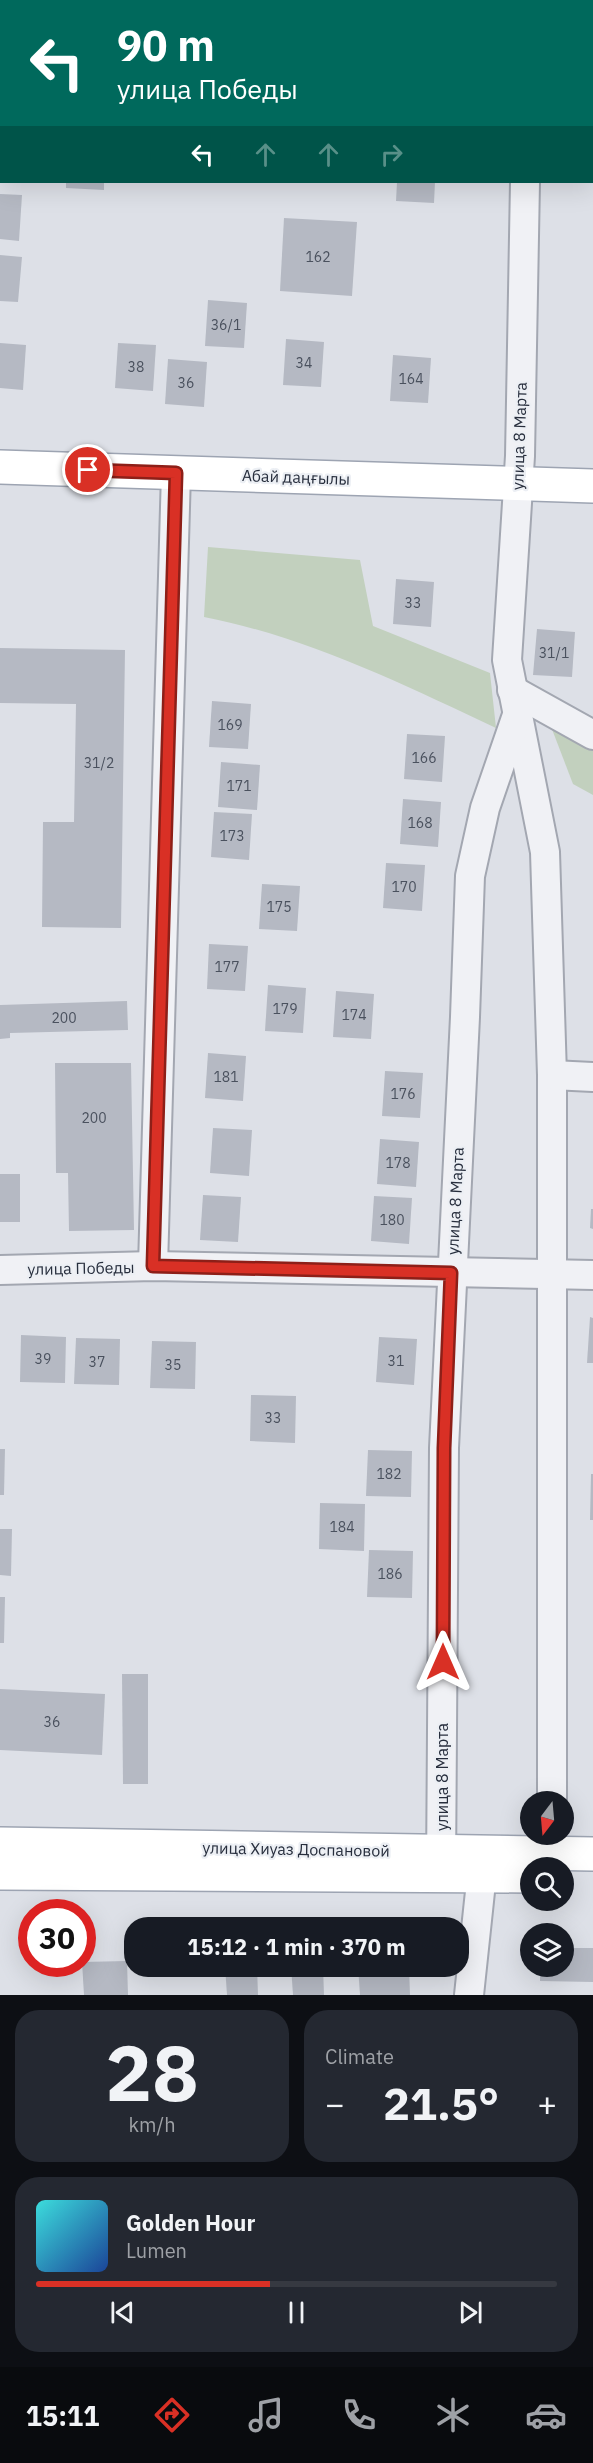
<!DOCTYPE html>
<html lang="en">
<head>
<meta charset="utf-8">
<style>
	:root { --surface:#171b24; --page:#242831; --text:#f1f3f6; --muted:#9ea1a6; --line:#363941; --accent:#d93025 }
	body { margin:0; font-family:"IBM Plex Sans",sans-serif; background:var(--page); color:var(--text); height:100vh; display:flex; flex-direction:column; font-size:22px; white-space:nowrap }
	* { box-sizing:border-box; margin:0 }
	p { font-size:20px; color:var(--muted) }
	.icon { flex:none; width:33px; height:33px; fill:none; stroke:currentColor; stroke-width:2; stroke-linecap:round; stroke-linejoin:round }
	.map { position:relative; height:1995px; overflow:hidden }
	.sheet { display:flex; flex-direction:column; gap:15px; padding:15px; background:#0d0f14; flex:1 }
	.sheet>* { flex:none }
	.guide { position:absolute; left:0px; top:0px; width:594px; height:183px; box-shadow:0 6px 24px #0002; background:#00695c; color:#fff; overflow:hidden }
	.needle { width:39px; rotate:196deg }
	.fabs { position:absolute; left:520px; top:1791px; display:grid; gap:12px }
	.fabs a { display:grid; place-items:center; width:54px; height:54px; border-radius:50%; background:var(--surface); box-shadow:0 6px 24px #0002; font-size:30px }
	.speed { position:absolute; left:18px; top:1899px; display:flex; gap:12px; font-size:30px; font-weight:700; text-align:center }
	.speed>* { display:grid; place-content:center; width:78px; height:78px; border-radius:50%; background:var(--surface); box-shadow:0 6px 24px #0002; line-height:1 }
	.speed .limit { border:9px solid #d22; background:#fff; color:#111 }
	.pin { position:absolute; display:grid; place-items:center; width:51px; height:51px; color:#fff; margin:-26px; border:3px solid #fff; border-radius:50%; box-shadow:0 2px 6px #0007 }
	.me { position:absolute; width:66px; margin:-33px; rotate:0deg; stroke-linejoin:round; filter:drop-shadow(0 0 4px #0008) }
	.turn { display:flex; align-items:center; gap:21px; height:126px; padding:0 18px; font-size:27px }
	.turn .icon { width:78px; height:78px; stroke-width:2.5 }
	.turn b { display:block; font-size:42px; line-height:51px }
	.lanes { display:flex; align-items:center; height:57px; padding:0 18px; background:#0003; justify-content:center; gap:30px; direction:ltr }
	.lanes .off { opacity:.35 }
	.big { font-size:45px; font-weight:700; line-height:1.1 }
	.sheet .tile { flex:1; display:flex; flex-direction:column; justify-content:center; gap:9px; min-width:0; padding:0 21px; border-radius:24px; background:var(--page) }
	.sheet .dial { align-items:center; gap:0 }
	.dial b { font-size:78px; line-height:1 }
	.song { display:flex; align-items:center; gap:18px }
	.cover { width:72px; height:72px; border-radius:9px; background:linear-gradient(135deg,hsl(180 70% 55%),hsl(220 70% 35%)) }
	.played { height:6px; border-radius:3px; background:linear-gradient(90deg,var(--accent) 45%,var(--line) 45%) }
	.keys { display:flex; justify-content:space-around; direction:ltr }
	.heat { display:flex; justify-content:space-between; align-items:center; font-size:33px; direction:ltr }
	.sheet .tiles { flex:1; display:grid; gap:15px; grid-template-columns:1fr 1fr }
	.tile:last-child { grid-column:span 2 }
	.trip { position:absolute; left:124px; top:1917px; width:345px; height:60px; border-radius:24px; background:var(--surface); box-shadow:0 6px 24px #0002; font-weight:700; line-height:60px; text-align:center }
	.tabs { display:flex; height:96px; justify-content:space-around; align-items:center; background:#090b0e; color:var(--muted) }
	.tabs .icon { width:42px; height:42px }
	.tabs .selected { color:var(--accent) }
	.tabs b { font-size:27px; color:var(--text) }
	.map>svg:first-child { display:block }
</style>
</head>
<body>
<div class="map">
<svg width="593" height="1995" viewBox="0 0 593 1995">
	<rect width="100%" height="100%" fill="#dde0e7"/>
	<!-- green -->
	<g fill="#c2d0be">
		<path d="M 208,547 L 360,560 L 373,626 L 490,673 L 496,728 C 402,684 307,637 204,617 Z"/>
		<path d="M 550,724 L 593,748 L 593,795 L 573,784 Z"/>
	</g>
	<!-- building -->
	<g fill="#b5b9c3">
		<path d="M 66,182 L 104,182 L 104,190 L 66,188 Z"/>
		<path d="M 397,182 L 435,182 L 434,203 L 396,201 Z"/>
		<path d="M 0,194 L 22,195 L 19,241 L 0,239 Z"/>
		<path d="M 284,218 L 357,222 L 352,296 L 280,291 Z"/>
		<path d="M 0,255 L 22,257 L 18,302 L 0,301 Z"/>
		<path d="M 208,300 L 247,303 L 244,348 L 205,346 Z"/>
		<path d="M 286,339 L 324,342 L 321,387 L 283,385 Z"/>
		<path d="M 0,343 L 26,345 L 23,390 L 0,388 Z"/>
		<path d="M 118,343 L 156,345 L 153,391 L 115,388 Z"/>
		<path d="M 393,355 L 431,358 L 428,403 L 390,401 Z"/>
		<path d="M 168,359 L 207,362 L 204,407 L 165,404 Z"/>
		<path d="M 396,579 L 434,582 L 431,627 L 393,624 Z"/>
		<path d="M 537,629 L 575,632 L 572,677 L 533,675 Z"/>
		<path d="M 0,648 L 125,650 L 121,928 L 42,927 L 43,822 L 74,822 L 76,704 L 0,703 Z"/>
		<path d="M 212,701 L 251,704 L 248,749 L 209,747 Z"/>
		<path d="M 407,734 L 445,736 L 442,782 L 404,779 Z"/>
		<path d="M 221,762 L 260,765 L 257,810 L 218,807 Z"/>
		<path d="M 403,799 L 441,802 L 438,847 L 400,844 Z"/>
		<path d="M 214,812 L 252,814 L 249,860 L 211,857 Z"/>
		<path d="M 386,863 L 425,865 L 422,911 L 383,908 Z"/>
		<path d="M 262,884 L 300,886 L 297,931 L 259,929 Z"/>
		<path d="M 209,944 L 248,946 L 245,991 L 207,989 Z"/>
		<path d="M 268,985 L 306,988 L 303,1033 L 265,1031 Z"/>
		<path d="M 336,991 L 374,994 L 371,1039 L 333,1037 Z"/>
		<path d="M 127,1001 L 128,1030 L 10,1033 L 10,1038 L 0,1039 L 0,1005 Z"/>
		<path d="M 208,1053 L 246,1056 L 243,1101 L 205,1098 Z"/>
		<path d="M 55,1063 L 131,1063 L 134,1230 L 69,1231 L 68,1173 L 56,1173 Z"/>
		<path d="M 385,1071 L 423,1073 L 420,1118 L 382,1116 Z"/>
		<path d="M 213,1128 L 252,1130 L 249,1176 L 210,1173 Z"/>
		<path d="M 380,1139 L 419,1142 L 416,1187 L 377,1184 Z"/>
		<rect x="0" y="1174" width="20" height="48"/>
		<path d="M 203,1195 L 241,1197 L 238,1242 L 200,1240 Z"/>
		<path d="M 374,1196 L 412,1198 L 409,1244 L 371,1241 Z"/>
		<path d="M 591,1209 L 593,1209 L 593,1229 L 590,1228 Z"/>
		<path d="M 590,1317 L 593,1318 L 593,1363 L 587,1363 Z"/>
		<path d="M 21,1335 L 66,1337 L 65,1383 L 20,1382 Z"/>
		<path d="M 379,1337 L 417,1339 L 414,1385 L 376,1382 Z"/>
		<path d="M 76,1338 L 120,1339 L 119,1385 L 74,1384 Z"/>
		<path d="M 152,1341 L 196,1342 L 195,1389 L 150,1388 Z"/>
		<path d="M 251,1395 L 296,1396 L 295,1443 L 250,1441 Z"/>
		<path d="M 0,1449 L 5,1449 L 4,1495 L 0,1495 Z"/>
		<path d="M 368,1450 L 412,1451 L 411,1497 L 366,1496 Z"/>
		<path d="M 591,1474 L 593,1474 L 593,1520 L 590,1520 Z"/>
		<path d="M 320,1503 L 365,1504 L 364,1551 L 319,1549 Z"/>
		<path d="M 0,1529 L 12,1529 L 11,1576 L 0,1575 Z"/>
		<path d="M 369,1550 L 413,1551 L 412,1598 L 367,1597 Z"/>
		<path d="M 0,1597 L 5,1597 L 4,1643 L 0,1643 Z"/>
		<path d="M 122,1674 L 148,1674 L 148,1784 L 123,1784 Z"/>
		<path d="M 0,1689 L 105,1694 L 102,1755 L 0,1750 Z"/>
		<path d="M 564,1948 L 593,1948 L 593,1982 L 540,1981 L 540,1966 L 564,1966 Z"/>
		<path d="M 127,1961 L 128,1995 L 84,1995 L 82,1962 Z"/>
		<path d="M 225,1966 L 257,1966 L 258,1995 L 227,1995 Z"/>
		<path d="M 291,1966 L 323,1966 L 324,1995 L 293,1995 Z"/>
		<path d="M 358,1966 L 409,1966 L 410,1995 L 360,1995 Z"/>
	</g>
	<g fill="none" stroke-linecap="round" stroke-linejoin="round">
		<defs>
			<g id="minor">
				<path d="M 528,2 L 528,0"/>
				<path d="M 525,182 L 520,456 L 507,660 L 545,852 L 552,1075 L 552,1802"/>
				<path d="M 512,690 L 593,735"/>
				<path d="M 552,1075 L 593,1077"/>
				<path d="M 153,1266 L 176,473"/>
				<path d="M 0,1270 L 153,1266 L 593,1275"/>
				<path d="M 441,1872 L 444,1448 L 465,1017 L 470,876 L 485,808 L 517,715"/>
				<path d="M 469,1995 L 484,1854"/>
			</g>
			<g id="major">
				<path d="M 0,467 L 593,486"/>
				<path d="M 0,1844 L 593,1854"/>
				<path d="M 0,1873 L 531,1876"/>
			</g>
		</defs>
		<!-- minor casing -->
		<use href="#minor" stroke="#a3a7b1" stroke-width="32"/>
		<!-- major casing -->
		<use href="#major" stroke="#9da4b2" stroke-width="36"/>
		<!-- minor -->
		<use href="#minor" stroke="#f0f1f5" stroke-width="28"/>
		<!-- major -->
		<use href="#major" stroke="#fff" stroke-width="33"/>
	</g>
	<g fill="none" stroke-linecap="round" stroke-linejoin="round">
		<defs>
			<path id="route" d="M 88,470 L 176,473 L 153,1266 L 451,1273 L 444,1448 L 443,1662"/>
		</defs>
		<!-- route casing -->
		<use href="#route" stroke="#8d1f18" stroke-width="15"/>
		<!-- route -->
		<use href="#route" stroke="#d93025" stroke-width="10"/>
	</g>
	<g text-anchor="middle" stroke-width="4.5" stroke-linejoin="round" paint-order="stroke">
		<!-- number labels -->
		<g font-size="14" fill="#4a515e">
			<text x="318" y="262">162</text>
			<text x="226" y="330">36/1</text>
			<text x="304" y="368">34</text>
			<text x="136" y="372">38</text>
			<text x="411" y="384">164</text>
			<text x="186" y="388">36</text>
			<text x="413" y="608">33</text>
			<text x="554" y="658">31/1</text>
			<text x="230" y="730">169</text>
			<text x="424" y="763">166</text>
			<text x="99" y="768">31/2</text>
			<text x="239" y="791">171</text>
			<text x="420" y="828">168</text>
			<text x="232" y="841">173</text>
			<text x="404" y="892">170</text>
			<text x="279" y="912">175</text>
			<text x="227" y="972">177</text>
			<text x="285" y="1014">179</text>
			<text x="354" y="1020">174</text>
			<text x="64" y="1023">200</text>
			<text x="226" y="1082">181</text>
			<text x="403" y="1099">176</text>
			<text x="94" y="1123">200</text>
			<text x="398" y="1168">178</text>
			<text x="392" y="1225">180</text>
			<text x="43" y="1364">39</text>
			<text x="396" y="1366">31</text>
			<text x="97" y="1367">37</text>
			<text x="173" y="1370">35</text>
			<text x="273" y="1423">33</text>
			<text x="389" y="1479">182</text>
			<text x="342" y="1532">184</text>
			<text x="390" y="1579">186</text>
			<text x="52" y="1727">36</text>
		</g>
		<!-- street labels -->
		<g font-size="16" fill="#272e3d" stroke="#eceff4">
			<text transform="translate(519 436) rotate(-88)" y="6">улица 8 Марта</text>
			<text transform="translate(296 477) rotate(2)" y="6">Абай даңғылы</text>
			<text transform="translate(455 1201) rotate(-87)" y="6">улица 8 Марта</text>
			<text transform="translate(81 1268) rotate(-1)" y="6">улица Победы</text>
			<text transform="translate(442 1777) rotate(-90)" y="6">улица 8 Марта</text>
			<text transform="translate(296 1849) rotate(1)" y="6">улица Хиуаз Доспановой</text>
		</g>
	</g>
</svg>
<div class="fabs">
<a><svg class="needle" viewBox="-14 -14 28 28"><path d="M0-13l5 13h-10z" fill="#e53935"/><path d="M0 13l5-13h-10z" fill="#9ea1a6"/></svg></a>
<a><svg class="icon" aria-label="search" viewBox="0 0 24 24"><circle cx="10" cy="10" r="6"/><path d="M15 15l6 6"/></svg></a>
<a><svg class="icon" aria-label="layers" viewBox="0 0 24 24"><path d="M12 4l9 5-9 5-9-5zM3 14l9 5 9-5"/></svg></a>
</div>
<div class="speed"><div class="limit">30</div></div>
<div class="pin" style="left:88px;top:470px;background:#d93025"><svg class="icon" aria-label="arrive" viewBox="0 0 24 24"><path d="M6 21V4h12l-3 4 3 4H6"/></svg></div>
<svg class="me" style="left:443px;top:1662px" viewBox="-20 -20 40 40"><path d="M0-17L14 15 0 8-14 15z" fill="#d93025" stroke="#fff" stroke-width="4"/></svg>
<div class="trip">15:12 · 1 min · 370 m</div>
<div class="guide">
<div class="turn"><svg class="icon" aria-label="left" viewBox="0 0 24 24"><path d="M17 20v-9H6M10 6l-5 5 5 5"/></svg><div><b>90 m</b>улица Победы</div></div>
<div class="lanes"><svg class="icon" aria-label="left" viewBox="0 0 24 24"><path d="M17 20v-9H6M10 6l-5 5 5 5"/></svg><svg class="icon off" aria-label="ahead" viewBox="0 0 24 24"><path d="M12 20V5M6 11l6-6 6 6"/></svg><svg class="icon off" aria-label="ahead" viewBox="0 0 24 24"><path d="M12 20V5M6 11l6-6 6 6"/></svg><svg class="icon off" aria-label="right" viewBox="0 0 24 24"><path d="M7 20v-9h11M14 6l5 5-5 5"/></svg></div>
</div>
</div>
<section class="sheet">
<div class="tiles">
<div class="tile dial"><b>28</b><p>km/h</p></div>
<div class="tile"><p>Climate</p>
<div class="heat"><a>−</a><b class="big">21.5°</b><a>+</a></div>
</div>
<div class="tile">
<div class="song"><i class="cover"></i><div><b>Golden Hour</b><p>Lumen</p></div></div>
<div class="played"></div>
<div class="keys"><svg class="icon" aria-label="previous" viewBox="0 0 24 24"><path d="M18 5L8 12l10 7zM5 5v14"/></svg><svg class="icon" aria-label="pause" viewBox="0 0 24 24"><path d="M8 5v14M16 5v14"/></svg><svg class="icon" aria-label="next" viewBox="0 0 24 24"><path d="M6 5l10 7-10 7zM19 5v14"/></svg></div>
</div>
</div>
</section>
<nav class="tabs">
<b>15:11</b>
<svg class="icon selected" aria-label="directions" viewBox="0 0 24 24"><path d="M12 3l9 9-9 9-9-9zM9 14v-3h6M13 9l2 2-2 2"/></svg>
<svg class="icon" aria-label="music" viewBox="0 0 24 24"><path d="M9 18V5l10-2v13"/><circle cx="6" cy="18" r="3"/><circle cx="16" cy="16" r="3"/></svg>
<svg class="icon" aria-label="phone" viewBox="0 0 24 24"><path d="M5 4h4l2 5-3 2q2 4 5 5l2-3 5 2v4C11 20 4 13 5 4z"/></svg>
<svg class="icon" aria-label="climate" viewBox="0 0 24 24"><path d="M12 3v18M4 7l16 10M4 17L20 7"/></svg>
<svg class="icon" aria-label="car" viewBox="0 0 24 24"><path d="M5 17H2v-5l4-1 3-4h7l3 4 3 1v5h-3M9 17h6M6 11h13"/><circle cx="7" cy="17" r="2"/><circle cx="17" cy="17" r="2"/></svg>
</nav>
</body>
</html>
